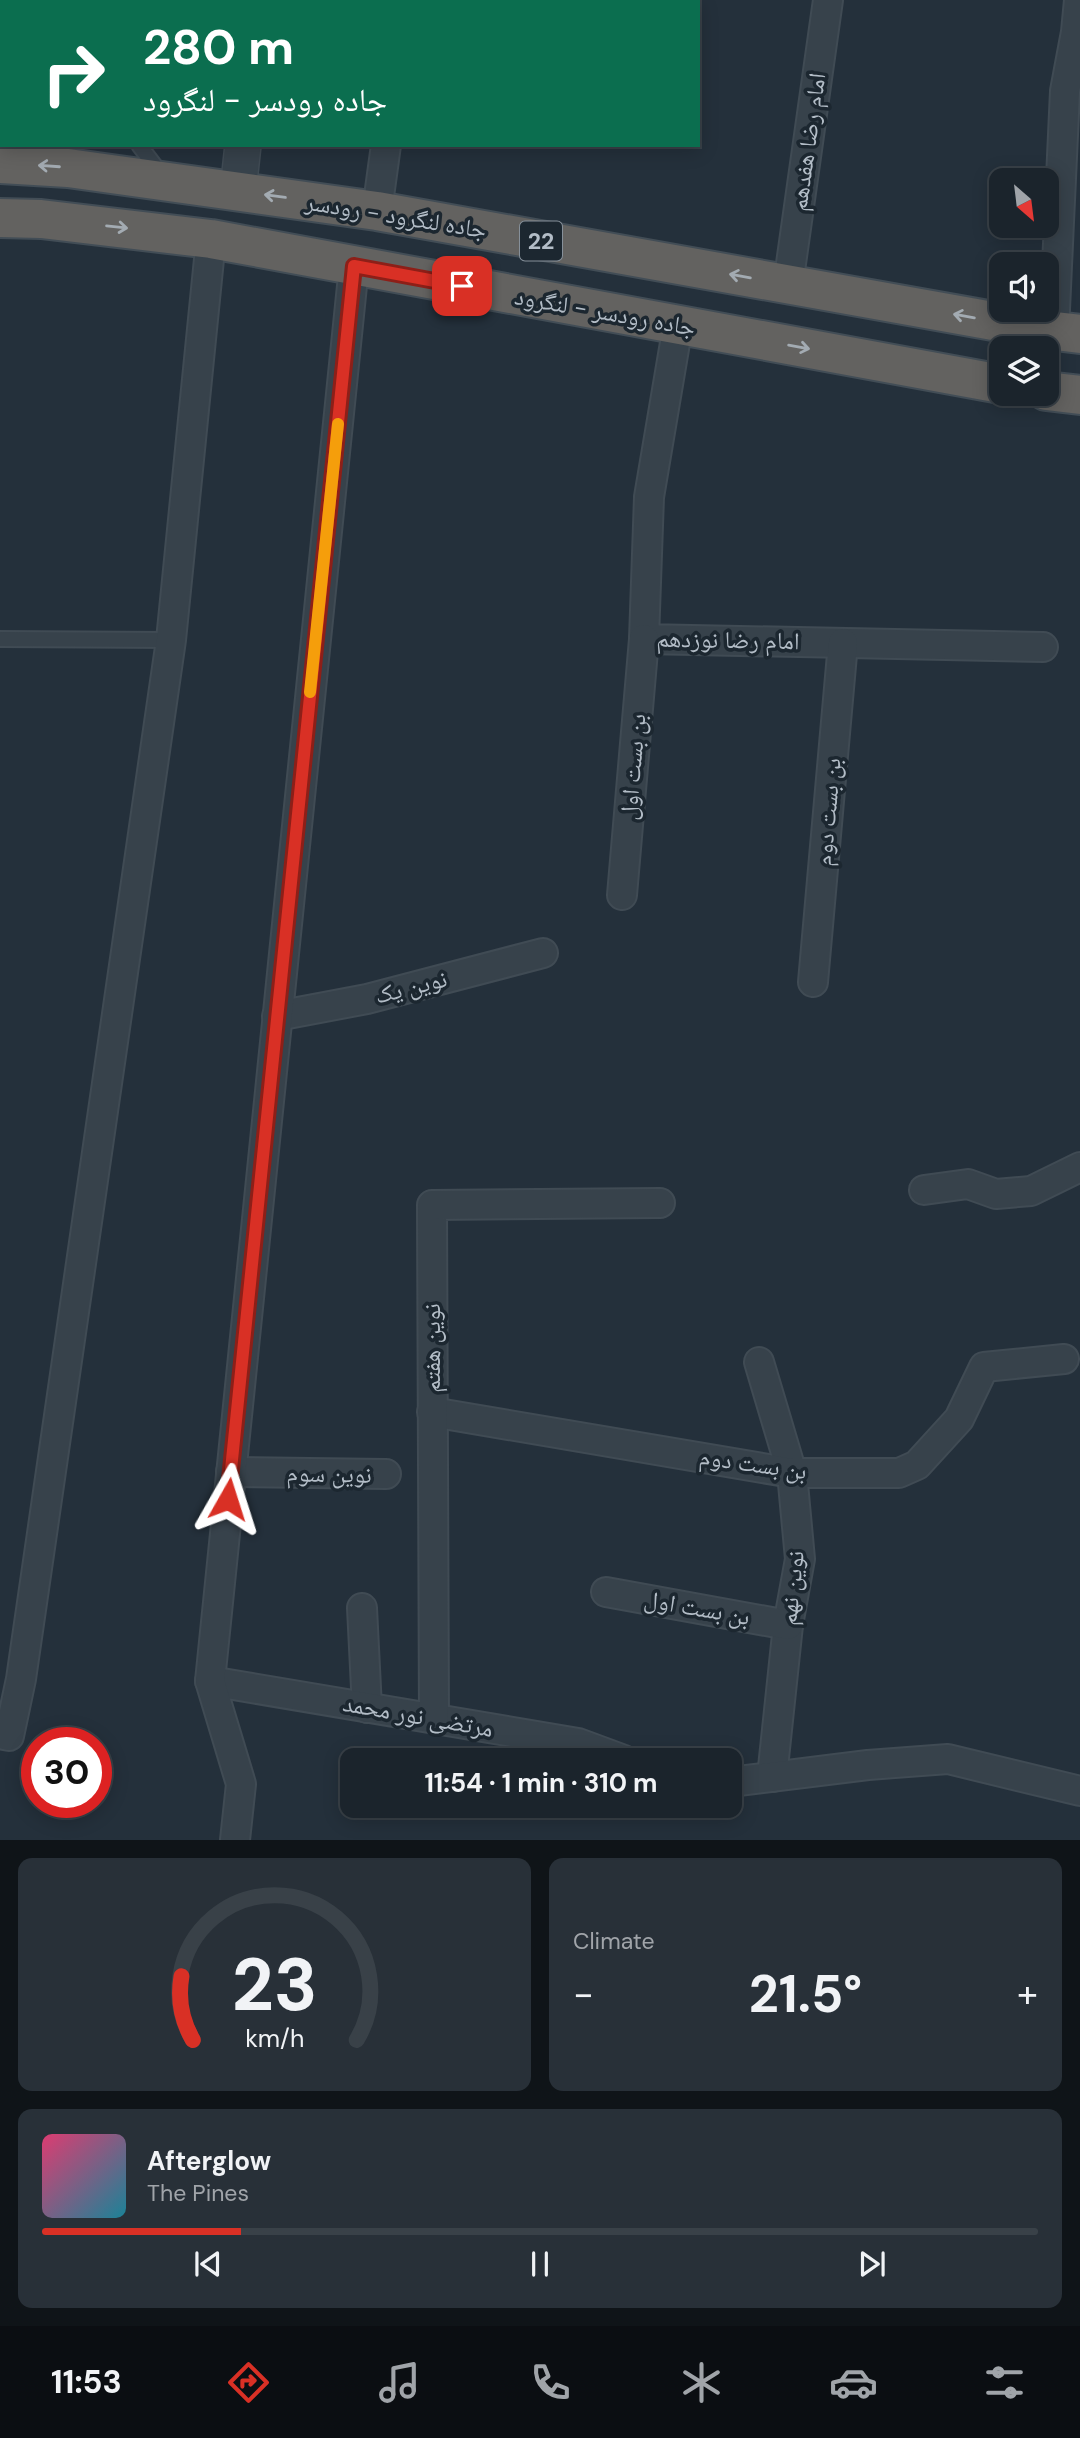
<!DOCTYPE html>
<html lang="en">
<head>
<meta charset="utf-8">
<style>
	:root { --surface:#1b242c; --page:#283038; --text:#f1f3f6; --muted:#a0a4a9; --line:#394148; --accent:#d93025 }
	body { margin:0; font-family:"DM Sans","Noto Naskh Arabic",sans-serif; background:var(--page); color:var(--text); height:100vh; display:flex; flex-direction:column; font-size:26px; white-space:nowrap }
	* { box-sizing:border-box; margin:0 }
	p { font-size:23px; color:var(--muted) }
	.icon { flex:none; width:38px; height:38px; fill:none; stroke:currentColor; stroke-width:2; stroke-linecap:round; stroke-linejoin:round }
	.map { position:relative; height:1840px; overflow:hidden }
	.sheet { display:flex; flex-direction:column; gap:18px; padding:18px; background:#0f1418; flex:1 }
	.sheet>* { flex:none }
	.guide { position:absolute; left:0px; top:0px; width:700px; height:147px; box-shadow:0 4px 18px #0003,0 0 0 2px var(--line); background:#0b6e4f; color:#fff; overflow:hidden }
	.needle { width:46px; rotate:152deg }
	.controls { position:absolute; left:989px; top:168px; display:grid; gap:14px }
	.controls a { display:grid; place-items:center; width:70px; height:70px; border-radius:14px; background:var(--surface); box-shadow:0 4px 18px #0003,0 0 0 2px var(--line); font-size:35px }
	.speed { position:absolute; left:21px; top:1727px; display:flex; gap:14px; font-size:35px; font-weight:700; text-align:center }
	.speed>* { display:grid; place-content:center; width:91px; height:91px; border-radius:50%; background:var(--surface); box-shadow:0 4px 18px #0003,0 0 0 2px var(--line); line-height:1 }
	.speed .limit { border:10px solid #d22; background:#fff; color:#111 }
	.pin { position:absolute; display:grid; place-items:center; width:60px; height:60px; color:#fff; margin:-30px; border-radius:14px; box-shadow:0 4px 10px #0006 }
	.me { position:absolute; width:77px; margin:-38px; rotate:6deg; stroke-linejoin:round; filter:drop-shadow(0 0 5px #0008) }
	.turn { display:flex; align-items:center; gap:24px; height:147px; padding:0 28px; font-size:32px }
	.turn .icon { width:91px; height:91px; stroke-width:2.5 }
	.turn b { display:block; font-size:49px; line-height:60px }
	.big { font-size:52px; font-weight:700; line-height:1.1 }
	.sheet .card { flex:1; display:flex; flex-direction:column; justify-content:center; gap:10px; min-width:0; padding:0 24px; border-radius:14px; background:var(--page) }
	.sheet .dial { align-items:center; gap:0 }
	.dial svg { height:182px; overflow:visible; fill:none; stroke:var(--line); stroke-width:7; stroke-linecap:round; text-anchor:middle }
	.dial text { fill:var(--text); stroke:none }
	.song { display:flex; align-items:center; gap:21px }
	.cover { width:84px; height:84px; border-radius:10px; background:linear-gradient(135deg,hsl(340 70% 55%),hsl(190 70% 35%)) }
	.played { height:7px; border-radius:4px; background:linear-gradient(90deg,var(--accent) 20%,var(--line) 20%) }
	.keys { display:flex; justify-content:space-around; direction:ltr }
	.heat { display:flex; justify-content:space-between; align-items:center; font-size:38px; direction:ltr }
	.sheet .tiles { flex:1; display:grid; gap:18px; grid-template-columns:1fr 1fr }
	.card:last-child { grid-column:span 2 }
	.trip { position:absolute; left:340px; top:1748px; width:402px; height:70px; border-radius:14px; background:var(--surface); box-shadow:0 4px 18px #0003,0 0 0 2px var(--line); font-weight:700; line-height:70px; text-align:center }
	.dock { display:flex; height:112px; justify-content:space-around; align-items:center; background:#0b0e12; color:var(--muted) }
	.dock .icon { width:49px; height:49px }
	.dock .selected { color:var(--accent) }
	.dock b { font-size:32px; color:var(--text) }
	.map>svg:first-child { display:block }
</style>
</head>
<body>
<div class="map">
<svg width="1080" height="1840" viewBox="0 0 1080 1840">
	<rect width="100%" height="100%" fill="#24303b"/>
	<!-- building -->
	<rect fill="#33424f" stroke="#1e2932" stroke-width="2" x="53" y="0" width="50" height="2"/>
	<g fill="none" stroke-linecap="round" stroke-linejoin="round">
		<defs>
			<g id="service">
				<path d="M 139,145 L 161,174"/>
				<path d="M 0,639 L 171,640"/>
			</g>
			<g id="minor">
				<path d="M 416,0 L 427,2"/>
				<path d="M 377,211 L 386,145"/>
				<path d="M 788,285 L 828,0"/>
				<path d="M 678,325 L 649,497 L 644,639 L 1043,647"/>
				<path d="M 1054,331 L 1065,91 L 1076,32 L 1079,0"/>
				<path d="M 622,895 L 644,639"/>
				<path d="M 813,982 L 843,643"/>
				<path d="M 277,1016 L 367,999 L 543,953"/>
				<path d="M 924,1190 L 968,1184 L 996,1194 L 1031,1191 L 1080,1167"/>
				<path d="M 759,1362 L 792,1473 L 800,1559 L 788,1625 L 772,1777"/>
				<path d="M 432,1412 L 792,1473 L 899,1473 L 917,1465 L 959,1419 L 984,1367 L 1064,1359"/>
				<path d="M 231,1472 L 386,1474"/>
				<path d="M 606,1592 L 788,1625"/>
				<path d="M 362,1608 L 367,1708"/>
				<path d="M 210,1681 L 578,1743 L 624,1760"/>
				<path d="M 434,1719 L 432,1205 L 660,1203"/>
				<path d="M 0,1734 L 9,1736 L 21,1679 L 171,640 L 211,239"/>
				<path d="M 730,1782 L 868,1765 L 948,1759 L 1080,1791"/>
				<path d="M 235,1840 L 241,1784 L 210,1681 L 354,266"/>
			</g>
			<g id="tertiary">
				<path d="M 259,2 L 259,0"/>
				<path d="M 238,191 L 243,145"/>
			</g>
			<g id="trunk">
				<path d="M 0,164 L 68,168 L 377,211 L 1038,329 L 1080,334"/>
				<path d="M 0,218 L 41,219 L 211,239 L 1001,384"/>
				<path d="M 1046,391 L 1080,395"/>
			</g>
		</defs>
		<!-- service casing -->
		<use href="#service" stroke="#404b54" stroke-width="18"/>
		<!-- minor casing -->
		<use href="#minor" stroke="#404b54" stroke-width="32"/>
		<!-- tertiary casing -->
		<use href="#tertiary" stroke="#404b54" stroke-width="38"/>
		<!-- trunk casing -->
		<use href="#trunk" stroke="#424d56" stroke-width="42"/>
		<!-- service -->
		<use href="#service" stroke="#37424b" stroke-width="14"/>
		<!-- minor -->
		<use href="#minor" stroke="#37424b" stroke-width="28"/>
		<!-- tertiary -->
		<use href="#tertiary" stroke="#37424b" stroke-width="35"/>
		<!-- trunk -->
		<use href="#trunk" stroke="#636260" stroke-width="38"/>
	</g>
	<!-- one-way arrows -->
	<defs><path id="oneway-shaft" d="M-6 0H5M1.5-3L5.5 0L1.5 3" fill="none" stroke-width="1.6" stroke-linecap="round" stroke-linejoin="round" transform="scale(1.75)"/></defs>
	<g stroke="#a3abb2">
		<use href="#oneway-shaft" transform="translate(49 166) rotate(-176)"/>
		<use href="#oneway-shaft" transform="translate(275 196) rotate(-172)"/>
		<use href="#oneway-shaft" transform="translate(117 227) rotate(6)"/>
		<use href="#oneway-shaft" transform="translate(740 276) rotate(-170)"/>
		<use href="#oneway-shaft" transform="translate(964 316) rotate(-170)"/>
		<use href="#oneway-shaft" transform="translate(799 347) rotate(10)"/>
	</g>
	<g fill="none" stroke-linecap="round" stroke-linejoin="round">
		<defs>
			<path id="route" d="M 228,1499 L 354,266 L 462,286"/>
		</defs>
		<!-- route casing -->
		<use href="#route" stroke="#8d1f18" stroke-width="18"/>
		<!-- route -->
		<use href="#route" stroke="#d93025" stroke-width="12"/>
		<!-- slow -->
		<path stroke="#f59e0b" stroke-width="12" d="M 310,692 L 338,424"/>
	</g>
	<g text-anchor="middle" stroke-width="7" stroke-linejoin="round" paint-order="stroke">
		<!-- shield labels -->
		<rect fill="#1c2730" stroke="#86909a" stroke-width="2" x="520" y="221.5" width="42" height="39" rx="5"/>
		<g font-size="23" font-weight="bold" fill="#b3bdc7">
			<text x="541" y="249">22</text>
		</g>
		<!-- street labels -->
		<g font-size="24" fill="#b3bdc7" stroke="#1c2730">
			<text transform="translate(808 142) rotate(-82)" y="8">امام رضا هفدهم</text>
			<text transform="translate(396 216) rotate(9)" y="8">جاده لنگرود - رودسر</text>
			<text transform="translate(605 312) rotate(10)" y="8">جاده رودسر - لنگرود</text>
			<text transform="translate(728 640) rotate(1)" y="8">امام رضا نوزدهم</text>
			<text transform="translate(633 767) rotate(-85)" y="8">بن بست اول</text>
			<text transform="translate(828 812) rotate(-85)" y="8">بن بست دوم</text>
			<text transform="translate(411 987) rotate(-14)" y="8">نوین یک</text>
			<text transform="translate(432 1348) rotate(-90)" y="8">نوین هفتم</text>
			<text transform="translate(753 1464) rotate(8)" y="8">بن بست دوم</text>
			<text transform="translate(329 1474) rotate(1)" y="8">نوین سوم</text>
			<text transform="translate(792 1588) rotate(-84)" y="8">نوین نهم</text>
			<text transform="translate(697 1608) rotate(10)" y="8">بن بست اول</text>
			<text transform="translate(418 1716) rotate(10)" y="8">مرتضی نور محمد</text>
		</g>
	</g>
</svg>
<div class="controls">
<a><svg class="needle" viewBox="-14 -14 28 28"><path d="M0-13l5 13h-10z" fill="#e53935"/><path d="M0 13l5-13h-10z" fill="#a0a4a9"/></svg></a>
<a><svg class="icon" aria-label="sound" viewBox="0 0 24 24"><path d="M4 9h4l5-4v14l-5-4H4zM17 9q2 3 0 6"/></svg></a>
<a><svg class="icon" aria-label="layers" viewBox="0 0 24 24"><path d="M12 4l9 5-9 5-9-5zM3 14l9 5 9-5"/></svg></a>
</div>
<div class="speed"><div class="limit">30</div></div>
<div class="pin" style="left:462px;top:286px;background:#d93025"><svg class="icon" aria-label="arrive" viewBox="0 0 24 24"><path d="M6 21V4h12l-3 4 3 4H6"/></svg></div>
<svg class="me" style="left:228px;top:1499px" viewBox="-20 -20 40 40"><path d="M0-17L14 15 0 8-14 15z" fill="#d93025" stroke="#fff" stroke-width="4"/></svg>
<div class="trip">11:54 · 1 min · 310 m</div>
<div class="guide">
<div class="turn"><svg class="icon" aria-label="right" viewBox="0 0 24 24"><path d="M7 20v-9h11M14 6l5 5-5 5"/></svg><div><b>280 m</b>جاده رودسر - لنگرود</div></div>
</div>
</div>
<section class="sheet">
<div class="tiles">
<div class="card dial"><svg viewBox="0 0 100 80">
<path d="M14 69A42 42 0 1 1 86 69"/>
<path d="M14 69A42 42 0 0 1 9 41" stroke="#d93025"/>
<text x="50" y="56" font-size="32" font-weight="700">23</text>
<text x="50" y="72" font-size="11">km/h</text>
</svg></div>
<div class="card"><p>Climate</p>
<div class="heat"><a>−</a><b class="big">21.5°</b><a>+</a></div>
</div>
<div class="card">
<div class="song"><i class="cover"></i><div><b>Afterglow</b><p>The Pines</p></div></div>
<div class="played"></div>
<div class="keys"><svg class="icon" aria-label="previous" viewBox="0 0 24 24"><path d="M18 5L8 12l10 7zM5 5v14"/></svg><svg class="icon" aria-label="pause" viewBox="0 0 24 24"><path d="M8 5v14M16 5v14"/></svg><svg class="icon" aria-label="next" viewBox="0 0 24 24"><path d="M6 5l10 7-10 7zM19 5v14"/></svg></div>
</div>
</div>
</section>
<nav class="dock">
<b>11:53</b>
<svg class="icon selected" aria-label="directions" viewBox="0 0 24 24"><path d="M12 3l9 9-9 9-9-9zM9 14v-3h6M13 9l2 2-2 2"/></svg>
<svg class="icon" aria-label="music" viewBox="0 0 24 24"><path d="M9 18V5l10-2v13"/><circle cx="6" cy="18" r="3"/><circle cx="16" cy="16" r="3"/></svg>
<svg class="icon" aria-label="phone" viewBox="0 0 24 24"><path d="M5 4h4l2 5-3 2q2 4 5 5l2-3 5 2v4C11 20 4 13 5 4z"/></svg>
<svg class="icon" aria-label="climate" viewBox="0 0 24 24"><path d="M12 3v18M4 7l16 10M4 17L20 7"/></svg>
<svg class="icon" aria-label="car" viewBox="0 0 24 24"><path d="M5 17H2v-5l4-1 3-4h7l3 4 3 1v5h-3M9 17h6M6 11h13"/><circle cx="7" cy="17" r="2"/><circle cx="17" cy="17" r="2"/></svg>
<svg class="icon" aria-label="filters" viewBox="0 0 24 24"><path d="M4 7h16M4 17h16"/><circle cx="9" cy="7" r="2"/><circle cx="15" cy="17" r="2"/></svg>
</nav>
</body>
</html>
